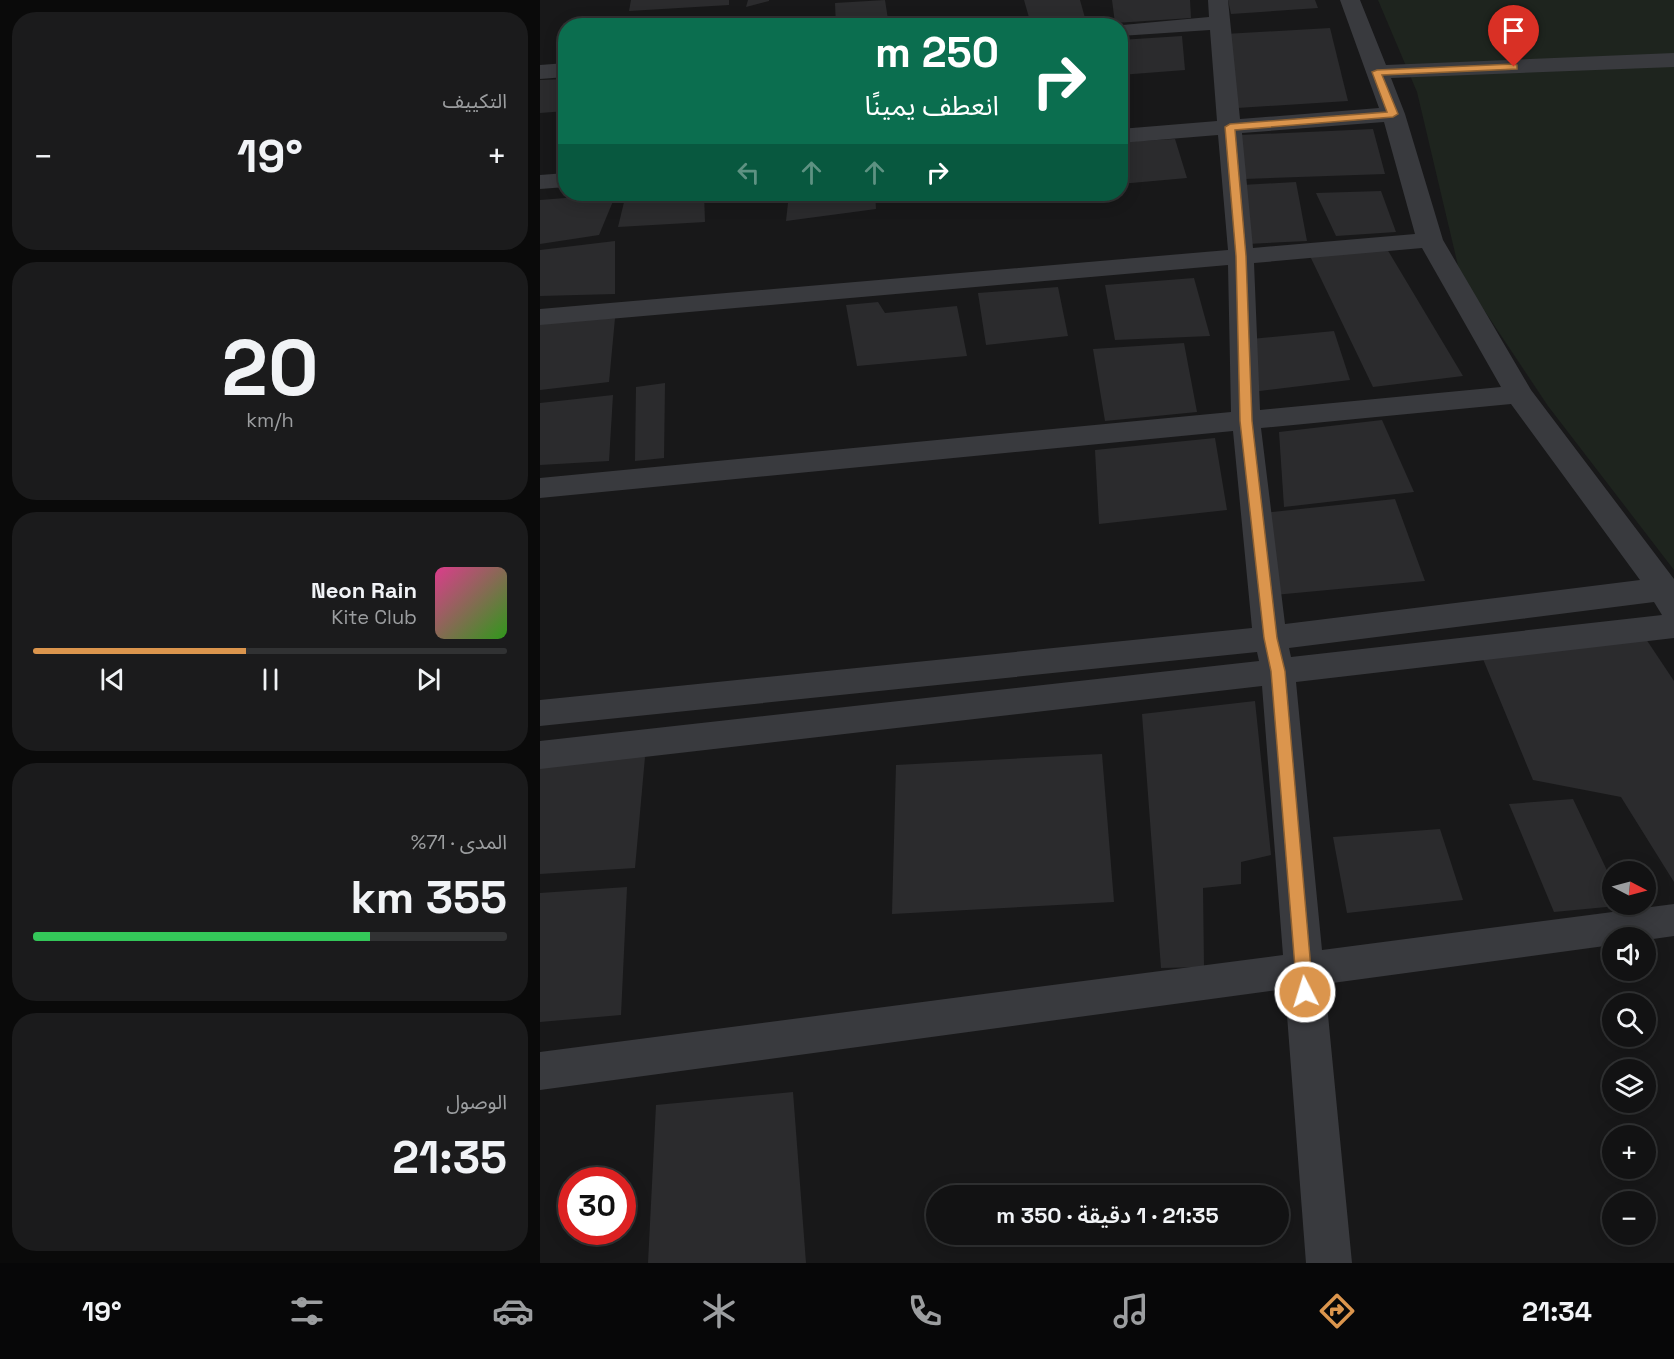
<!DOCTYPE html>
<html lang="ar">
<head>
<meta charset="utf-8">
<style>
	:root { --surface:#121213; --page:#1b1b1c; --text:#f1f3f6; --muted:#9c9ea0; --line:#313233; --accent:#db954d }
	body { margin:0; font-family:"Space Grotesk","Noto Sans Arabic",sans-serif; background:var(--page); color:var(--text); direction:rtl; height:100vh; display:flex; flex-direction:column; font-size:22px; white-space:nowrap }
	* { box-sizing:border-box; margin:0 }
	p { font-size:20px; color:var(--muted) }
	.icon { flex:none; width:33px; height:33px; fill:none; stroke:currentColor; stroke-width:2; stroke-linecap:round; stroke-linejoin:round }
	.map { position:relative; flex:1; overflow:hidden; direction:ltr }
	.details { display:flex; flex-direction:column; gap:12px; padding:12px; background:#0a0a0a; width:540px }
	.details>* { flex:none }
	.banner { position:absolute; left:18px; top:18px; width:570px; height:183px; border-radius:24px; box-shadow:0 3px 15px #0003,0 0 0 2px var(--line); direction:rtl; background:#0b6e4f; color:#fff; overflow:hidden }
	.needle { width:39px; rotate:96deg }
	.controls { position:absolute; left:1062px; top:861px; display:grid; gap:12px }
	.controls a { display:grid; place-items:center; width:54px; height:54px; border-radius:50%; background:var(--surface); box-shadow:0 3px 15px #0003,0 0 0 2px var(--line); font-size:30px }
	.speed { position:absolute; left:18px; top:1167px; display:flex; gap:12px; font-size:30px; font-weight:700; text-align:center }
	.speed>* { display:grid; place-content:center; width:78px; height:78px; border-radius:50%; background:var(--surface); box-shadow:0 3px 15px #0003,0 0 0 2px var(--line); line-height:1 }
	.speed .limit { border:9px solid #d22; background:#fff; color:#111 }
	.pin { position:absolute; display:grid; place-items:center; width:51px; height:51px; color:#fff; margin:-62px -26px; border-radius:50% 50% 50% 0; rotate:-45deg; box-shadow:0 0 6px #0007 }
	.pin .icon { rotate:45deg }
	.me { position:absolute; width:66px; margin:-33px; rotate:355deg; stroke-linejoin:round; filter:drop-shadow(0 0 4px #0008) }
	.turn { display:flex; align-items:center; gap:21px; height:126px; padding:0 30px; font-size:27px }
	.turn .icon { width:78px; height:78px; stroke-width:2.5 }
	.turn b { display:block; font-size:42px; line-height:51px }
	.lanes { display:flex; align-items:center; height:57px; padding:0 30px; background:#0003; justify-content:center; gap:30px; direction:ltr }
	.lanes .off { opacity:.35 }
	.big { font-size:45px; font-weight:600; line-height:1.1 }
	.details .card { flex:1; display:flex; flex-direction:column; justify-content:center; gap:9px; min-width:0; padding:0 21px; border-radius:24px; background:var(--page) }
	.details .dial { align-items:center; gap:0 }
	.dial b { font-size:78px; line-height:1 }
	.song { display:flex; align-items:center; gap:18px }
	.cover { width:72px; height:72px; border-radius:9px; background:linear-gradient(135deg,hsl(330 70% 55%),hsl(110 70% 35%)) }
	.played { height:6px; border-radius:3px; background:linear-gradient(90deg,var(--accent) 45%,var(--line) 45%) }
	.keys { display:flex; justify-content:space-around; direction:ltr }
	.heat { display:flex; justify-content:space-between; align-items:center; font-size:33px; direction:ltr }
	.charge { height:9px; border-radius:4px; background:linear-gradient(90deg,#34c759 71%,var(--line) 0) }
	.trip { position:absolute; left:386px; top:1185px; width:363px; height:60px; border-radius:30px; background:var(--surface); box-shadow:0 3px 15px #0003,0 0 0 2px var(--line); font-weight:600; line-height:60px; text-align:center; direction:rtl }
	.dock { display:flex; height:96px; justify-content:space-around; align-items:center; background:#070708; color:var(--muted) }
	.dock .icon { width:42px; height:42px }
	.dock .selected { color:var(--accent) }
	.dock b { font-size:27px; color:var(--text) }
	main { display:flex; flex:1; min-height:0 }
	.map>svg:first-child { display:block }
</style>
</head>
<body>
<main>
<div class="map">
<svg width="1134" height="1263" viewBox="0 0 1134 1263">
	<rect width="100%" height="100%" fill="#181819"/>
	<!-- green -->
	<path fill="#1e241e" d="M 838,0 L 1134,0 L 1134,570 L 1008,406 L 920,274 L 877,92 Z"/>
	<!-- building -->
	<g fill="#2b2b2d">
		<path d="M 91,0 L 189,0 L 189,5 L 89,11 Z"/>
		<path d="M 208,0 L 229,0 L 229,1 L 206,7 Z"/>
		<path d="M 345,0 L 349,26 L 296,26 L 295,3 Z"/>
		<path d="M 484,0 L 540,0 L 545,18 L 490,21 Z"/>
		<path d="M 572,0 L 650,0 L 651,18 L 575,23 Z"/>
		<path d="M 688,0 L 775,0 L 778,8 L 691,14 Z"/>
		<path d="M 790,28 L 808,101 L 697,108 L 685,34 Z"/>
		<path d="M 642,36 L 645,70 L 580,75 L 580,40 Z"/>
		<path d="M 26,79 L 26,111 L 0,113 L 0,80 Z"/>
		<path d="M 833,129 L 845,174 L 704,179 L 700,135 Z"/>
		<path d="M 635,139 L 647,178 L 580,184 L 580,142 Z"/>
		<path d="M 756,182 L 767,241 L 707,244 L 702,185 Z"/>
		<path d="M 841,191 L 856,232 L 796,236 L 776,193 Z"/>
		<path d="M 76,194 L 59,235 L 0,244 L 0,200 Z"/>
		<path d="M 86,194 L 164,194 L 165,222 L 78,227 Z"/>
		<path d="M 249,194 L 335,194 L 336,209 L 246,221 Z"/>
		<path d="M 371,194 L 414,194 L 414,195 L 371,200 Z"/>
		<path d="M 75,241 L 75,294 L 0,296 L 0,250 Z"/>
		<path d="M 847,249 L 923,376 L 833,387 L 770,256 Z"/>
		<path d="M 654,278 L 670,336 L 575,340 L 565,285 Z"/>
		<path d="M 518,287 L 528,336 L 446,345 L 438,293 Z"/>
		<path d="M 338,302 L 345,313 L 417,306 L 427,356 L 317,366 L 306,305 Z"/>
		<path d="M 75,318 L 69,382 L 0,390 L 0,324 Z"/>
		<path d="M 794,331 L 810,380 L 711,392 L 711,339 Z"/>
		<path d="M 644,343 L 657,412 L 565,421 L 553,349 Z"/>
		<path d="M 125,383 L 124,458 L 95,461 L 96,387 Z"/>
		<path d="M 73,395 L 69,461 L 0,465 L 0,403 Z"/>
		<path d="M 842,420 L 874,492 L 744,507 L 739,432 Z"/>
		<path d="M 675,438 L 687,510 L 559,524 L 555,450 Z"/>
		<path d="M 855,499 L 885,581 L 734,595 L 722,513 Z"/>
		<path d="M 1106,639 L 1134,681 L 1134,882 L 1081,797 L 993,780 L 943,659 Z"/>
		<path d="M 715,701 L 731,855 L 701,862 L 701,884 L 663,888 L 664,967 L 621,968 L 602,714 Z"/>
		<path d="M 97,750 L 105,757 L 95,868 L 0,874 L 0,760 Z"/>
		<path d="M 562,754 L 574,902 L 352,914 L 356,765 Z"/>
		<path d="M 1033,799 L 1072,881 L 1072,904 L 1077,906 L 1014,912 L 969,804 Z"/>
		<path d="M 900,829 L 923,900 L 807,913 L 793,837 Z"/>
		<path d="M 87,887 L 81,1015 L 0,1022 L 0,893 Z"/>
		<path d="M 253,1092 L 266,1263 L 108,1263 L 116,1105 Z"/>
	</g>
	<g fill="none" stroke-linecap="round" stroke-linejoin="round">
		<!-- street -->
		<g fill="#393a3e" fill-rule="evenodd">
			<path d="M 668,0 L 688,0 L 700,119 L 839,108 L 800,0 L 820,0 L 846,65 L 1134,53 L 1134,67 L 851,78 L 865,114 L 903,240 L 991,390 L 1134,579 L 1134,638 L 756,682 L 782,950 L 1134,904 L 1134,936 L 1106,940 L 1106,938 L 1072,938 L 1072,945 L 785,984 L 812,1263 L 766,1263 L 745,989 L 0,1090 L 0,1052 L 743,955 L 722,686 L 0,769 L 0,741 L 719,661 L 717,652 L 0,726 L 0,700 L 712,628 L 693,431 L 0,498 L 0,478 L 691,412 L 688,265 L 0,325 L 0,309 L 688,250 L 678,135 L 580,143 L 580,129 L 677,121 L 670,30 L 580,36 L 580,26 L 572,26 L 669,17 ZM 844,122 L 875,234 L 713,248 L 702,133 ZM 882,248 L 961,387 L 720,410 L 714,263 ZM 971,404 L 1100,580 L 745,624 L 721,428 ZM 1114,602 L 1122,615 L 751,657 L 749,648 Z"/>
			<path d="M 26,63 L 26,77 L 0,79 L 0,65 Z"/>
			<path d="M 26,173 L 26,187 L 0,189 L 0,175 Z"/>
		</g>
	</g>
	<!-- route -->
	<path fill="#db954d" stroke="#8e6132" stroke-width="1.5" d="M 974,64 L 977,65 L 977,69 L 842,75 L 858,114 L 853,117 L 695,130 L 706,256 L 712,421 L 737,638 L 745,671 L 773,992 L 771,997 L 765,999 L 759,997 L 757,992 L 731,671 L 724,638 L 700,421 L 696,256 L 685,127 L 690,124 L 847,112 L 832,72 L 837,70 Z"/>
</svg>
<div class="controls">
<a><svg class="needle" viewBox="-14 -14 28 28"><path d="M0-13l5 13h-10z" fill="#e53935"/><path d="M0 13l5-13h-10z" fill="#9c9ea0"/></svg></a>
<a><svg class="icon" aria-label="sound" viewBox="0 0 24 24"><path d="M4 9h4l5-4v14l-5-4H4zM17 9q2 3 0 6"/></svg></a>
<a><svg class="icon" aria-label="search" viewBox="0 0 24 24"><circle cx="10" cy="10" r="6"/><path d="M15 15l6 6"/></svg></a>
<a><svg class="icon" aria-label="layers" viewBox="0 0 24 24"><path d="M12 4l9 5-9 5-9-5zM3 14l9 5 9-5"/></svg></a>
<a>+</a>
<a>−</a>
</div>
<div class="speed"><div class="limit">30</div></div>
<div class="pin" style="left:974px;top:67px;background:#d93025"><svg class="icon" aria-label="arrive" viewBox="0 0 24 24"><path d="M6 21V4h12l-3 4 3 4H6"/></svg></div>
<svg class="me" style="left:765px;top:992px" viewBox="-20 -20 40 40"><circle r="17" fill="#db954d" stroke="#fff" stroke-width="3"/><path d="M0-11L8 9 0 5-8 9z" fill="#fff"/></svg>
<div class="trip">21:35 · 1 دقيقة · 350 m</div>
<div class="banner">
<div class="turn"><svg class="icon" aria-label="right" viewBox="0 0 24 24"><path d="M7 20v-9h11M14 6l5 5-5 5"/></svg><div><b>250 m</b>انعطف يمينًا</div></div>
<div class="lanes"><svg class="icon off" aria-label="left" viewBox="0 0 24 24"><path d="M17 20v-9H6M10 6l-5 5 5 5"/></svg><svg class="icon off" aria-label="ahead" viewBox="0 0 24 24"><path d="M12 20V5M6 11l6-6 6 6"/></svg><svg class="icon off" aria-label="ahead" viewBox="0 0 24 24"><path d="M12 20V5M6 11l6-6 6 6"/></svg><svg class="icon" aria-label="right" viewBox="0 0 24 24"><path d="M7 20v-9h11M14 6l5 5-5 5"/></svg></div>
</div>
</div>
<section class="details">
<div class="card"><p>التكييف</p>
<div class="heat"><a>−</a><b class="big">19°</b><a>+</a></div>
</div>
<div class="card dial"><b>20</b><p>km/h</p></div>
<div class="card">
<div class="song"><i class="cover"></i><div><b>Neon Rain</b><p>Kite Club</p></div></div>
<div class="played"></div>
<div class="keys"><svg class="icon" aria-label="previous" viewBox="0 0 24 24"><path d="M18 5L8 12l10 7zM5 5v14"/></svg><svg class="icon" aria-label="pause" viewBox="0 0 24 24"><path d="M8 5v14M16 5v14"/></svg><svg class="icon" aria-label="next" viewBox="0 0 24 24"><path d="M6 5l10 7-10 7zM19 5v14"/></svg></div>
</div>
<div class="card"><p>المدى · 71%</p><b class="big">355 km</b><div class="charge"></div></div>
<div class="card"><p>الوصول</p><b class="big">21:35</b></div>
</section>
</main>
<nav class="dock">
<b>21:34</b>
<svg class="icon selected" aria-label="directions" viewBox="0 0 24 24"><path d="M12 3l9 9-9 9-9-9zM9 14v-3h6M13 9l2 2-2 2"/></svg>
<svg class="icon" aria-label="music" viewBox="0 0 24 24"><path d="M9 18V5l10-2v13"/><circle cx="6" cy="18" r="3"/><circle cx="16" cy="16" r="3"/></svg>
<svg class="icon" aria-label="phone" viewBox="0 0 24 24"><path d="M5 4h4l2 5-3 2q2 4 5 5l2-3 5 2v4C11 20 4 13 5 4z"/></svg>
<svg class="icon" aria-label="climate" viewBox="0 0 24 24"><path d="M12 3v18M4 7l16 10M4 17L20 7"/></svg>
<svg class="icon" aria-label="car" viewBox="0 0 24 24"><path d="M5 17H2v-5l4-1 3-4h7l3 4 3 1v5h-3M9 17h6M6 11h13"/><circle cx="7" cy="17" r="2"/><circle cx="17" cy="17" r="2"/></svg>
<svg class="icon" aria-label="filters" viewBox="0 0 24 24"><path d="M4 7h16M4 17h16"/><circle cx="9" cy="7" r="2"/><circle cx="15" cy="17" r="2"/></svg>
<b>19°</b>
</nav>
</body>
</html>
